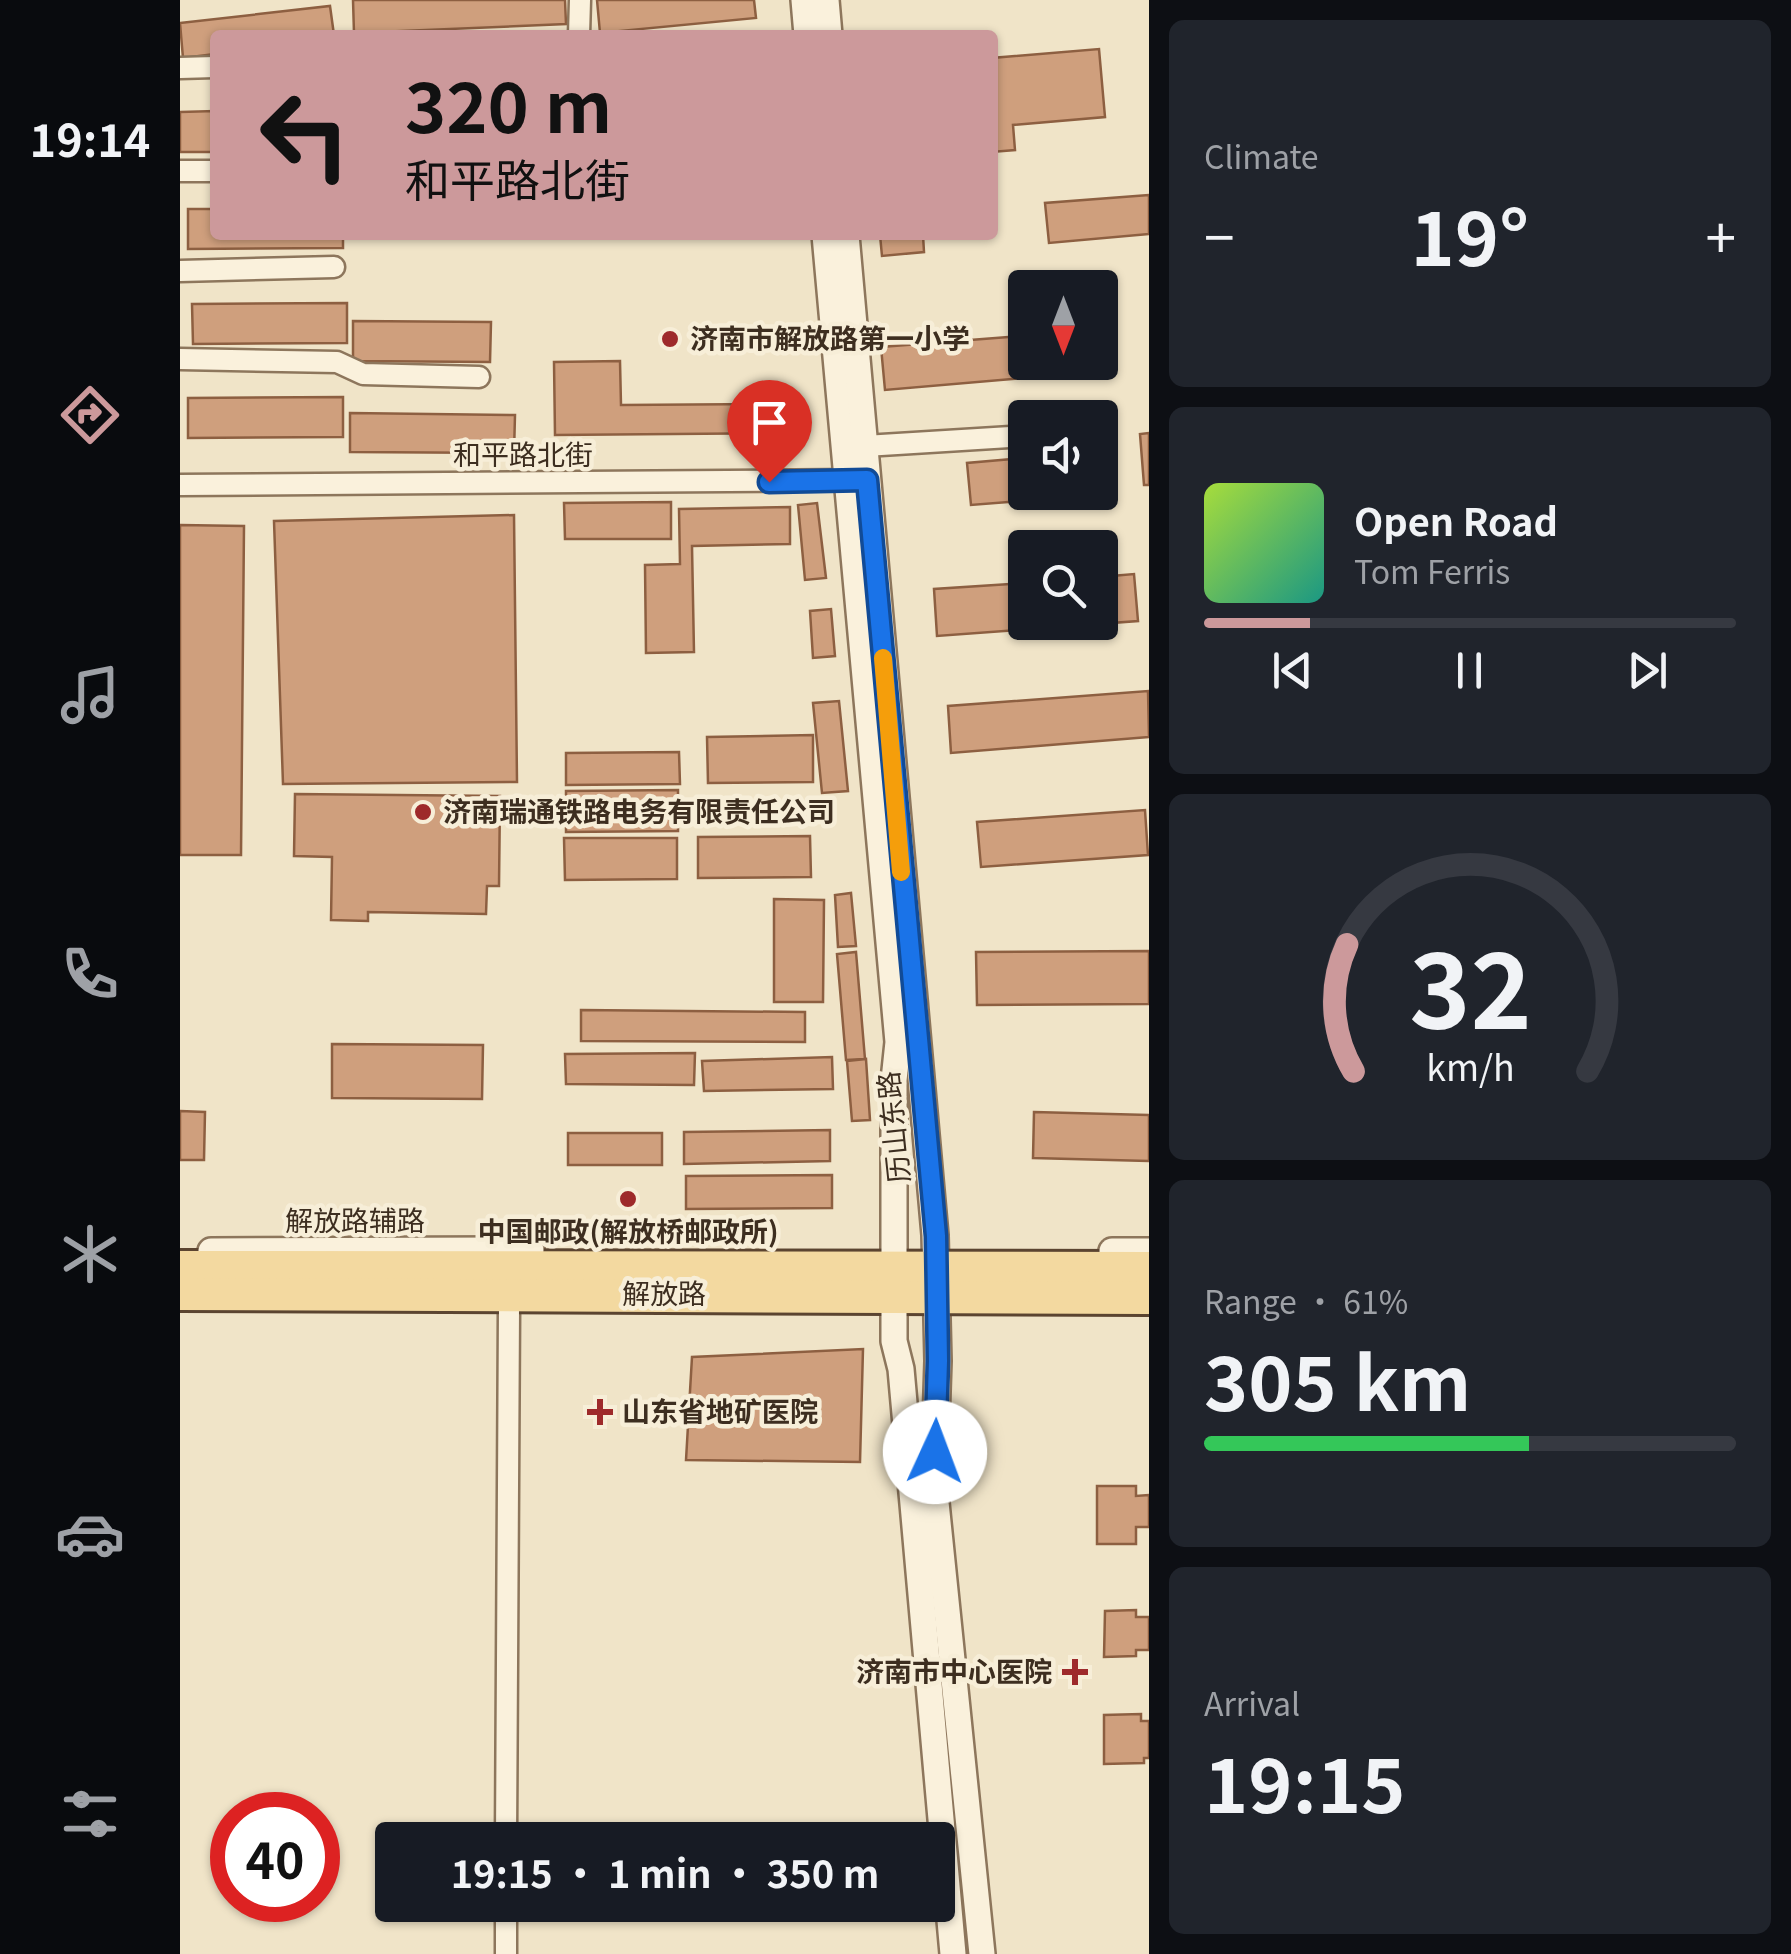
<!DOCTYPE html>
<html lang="en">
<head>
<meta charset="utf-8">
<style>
	:root { --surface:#171b24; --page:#20242c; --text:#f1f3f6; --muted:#9ea1a6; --line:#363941; --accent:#cc999b }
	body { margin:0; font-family:Georgia,"Noto Sans SC",serif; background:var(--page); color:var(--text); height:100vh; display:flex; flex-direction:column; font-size:38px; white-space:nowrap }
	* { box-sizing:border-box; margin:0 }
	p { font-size:32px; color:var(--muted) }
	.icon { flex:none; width:55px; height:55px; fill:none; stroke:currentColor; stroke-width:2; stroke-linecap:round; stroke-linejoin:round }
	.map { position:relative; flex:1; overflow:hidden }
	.sheet { display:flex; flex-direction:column; gap:20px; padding:20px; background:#0d0f14; width:642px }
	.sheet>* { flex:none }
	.guide { position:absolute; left:30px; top:30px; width:788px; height:210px; border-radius:10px; box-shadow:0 2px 8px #0004; background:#cc999b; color:#111; overflow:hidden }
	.needle { width:65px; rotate:180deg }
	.tools { position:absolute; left:828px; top:270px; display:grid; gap:20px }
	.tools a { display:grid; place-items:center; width:110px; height:110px; border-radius:10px; background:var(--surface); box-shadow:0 2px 8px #0004; font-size:50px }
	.speed { position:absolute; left:30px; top:1792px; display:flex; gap:20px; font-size:50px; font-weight:700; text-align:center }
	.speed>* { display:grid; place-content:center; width:130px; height:130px; border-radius:50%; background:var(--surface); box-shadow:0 2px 8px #0004; line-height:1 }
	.speed .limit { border:15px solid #d22; background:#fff; color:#111 }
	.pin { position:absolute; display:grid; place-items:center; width:85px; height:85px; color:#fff; margin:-102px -42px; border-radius:50% 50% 50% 0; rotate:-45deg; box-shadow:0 0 10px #0007 }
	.pin .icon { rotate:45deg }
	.me { position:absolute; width:110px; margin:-55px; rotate:2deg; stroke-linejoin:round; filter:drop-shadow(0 0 8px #0008) }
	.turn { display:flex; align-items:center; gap:35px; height:210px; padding:0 30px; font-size:45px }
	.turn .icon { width:130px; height:130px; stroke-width:2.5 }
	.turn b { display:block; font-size:70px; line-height:85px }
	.big { font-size:75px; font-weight:700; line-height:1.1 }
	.sheet .card { flex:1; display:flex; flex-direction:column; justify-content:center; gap:15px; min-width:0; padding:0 35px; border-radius:15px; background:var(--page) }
	.sheet .dial { align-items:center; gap:0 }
	.dial svg { height:260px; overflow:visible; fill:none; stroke:var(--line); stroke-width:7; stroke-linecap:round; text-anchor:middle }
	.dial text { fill:var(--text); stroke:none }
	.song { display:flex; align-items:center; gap:30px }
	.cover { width:120px; height:120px; border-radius:15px; background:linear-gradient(135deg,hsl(80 70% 55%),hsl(170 70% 35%)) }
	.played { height:10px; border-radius:5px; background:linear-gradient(90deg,var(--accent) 20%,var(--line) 20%) }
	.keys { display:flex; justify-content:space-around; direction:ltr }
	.heat { display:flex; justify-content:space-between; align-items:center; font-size:55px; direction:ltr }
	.charge { height:15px; border-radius:8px; background:linear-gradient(90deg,#34c759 61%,var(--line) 0) }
	.trip { position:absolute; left:195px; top:1822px; width:580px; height:100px; border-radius:10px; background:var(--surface); box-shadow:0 2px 8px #0004; font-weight:700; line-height:100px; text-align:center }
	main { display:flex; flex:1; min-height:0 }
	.menu { display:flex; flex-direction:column; width:180px; justify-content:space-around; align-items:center; background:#090b0e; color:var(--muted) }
	.menu .icon { width:70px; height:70px }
	.menu .on { color:var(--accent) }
	.menu b { font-size:45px; color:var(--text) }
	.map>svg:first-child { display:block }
</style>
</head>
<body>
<main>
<nav class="menu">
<b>19:14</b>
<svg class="icon on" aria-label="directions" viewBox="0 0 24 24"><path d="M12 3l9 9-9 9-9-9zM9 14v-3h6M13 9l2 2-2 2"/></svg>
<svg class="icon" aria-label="music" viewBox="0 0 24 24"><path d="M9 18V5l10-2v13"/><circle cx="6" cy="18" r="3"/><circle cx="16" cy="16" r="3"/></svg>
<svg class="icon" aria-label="phone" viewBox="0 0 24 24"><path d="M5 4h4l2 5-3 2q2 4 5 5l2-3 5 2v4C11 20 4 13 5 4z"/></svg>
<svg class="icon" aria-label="climate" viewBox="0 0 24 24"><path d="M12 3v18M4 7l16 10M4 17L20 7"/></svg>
<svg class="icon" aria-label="car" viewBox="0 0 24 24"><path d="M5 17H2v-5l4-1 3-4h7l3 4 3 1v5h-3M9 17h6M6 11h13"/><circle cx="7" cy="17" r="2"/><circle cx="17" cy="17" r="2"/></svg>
<svg class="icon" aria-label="filters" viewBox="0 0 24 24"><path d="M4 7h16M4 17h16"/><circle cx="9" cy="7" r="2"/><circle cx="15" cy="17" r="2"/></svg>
</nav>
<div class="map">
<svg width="969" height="1954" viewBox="0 0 969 1954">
	<rect width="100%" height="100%" fill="#f0e4c8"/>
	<!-- building -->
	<g fill="#cf9f7d" stroke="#8d5f41" stroke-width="2.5">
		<path d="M 173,0 L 385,0 L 386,24 L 174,33 Z"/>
		<path d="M 417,0 L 574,0 L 576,18 L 420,33 Z"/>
		<path d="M 150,6 L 154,35 L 35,35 L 35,54 L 3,58 L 0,23 Z"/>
		<path d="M 919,49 L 925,117 L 833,125 L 835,150 L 812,152 L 812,58 Z"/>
		<path d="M 35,111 L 35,152 L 0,152 L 0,112 Z"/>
		<path d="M 969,195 L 969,234 L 869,243 L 865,203 Z"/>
		<path d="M 8,209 L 35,209 L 35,235 L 163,235 L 163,248 L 8,249 Z"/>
		<path d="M 700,235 L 743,235 L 744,252 L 702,256 Z"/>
		<path d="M 167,303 L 167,343 L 13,344 L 12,304 Z"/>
		<path d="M 173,321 L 311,322 L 310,362 L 173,361 Z"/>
		<path d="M 842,336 L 845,378 L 705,390 L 701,347 Z"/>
		<path d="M 440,361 L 441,405 L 598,404 L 598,433 L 375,435 L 374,362 Z"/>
		<path d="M 163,397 L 163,437 L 8,438 L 8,398 Z"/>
		<path d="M 170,413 L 335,415 L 334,453 L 170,452 Z"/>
		<path d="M 969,433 L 969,485 L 964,485 L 960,434 Z"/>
		<path d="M 920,452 L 928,452 L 931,494 L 791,505 L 787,463 L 845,458 L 845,492 L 920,492 Z"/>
		<path d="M 491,502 L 491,539 L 385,539 L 384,503 Z"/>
		<path d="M 637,503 L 646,578 L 625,580 L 618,505 Z"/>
		<path d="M 610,507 L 610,544 L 512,546 L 514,652 L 466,653 L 465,565 L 500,564 L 499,509 Z"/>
		<path d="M 334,515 L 337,782 L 103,784 L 94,521 Z"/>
		<path d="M 0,525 L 64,526 L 61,855 L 0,855 Z"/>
		<path d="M 954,574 L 958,621 L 757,636 L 754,589 L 845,583 L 845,622 L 920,622 L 920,577 Z"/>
		<path d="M 651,609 L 655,656 L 633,658 L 630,611 Z"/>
		<path d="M 968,691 L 969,737 L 771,753 L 768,706 Z"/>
		<path d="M 659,701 L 668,791 L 642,793 L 633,703 Z"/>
		<path d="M 633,735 L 633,782 L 528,783 L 527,737 Z"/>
		<path d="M 499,752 L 500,784 L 386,785 L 386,753 Z"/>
		<path d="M 498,790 L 498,831 L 386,832 L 386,791 Z"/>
		<path d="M 115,794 L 320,796 L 319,886 L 307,886 L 306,914 L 188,912 L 188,921 L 151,920 L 152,857 L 114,856 Z"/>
		<path d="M 965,810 L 968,855 L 801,867 L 797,822 Z"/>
		<path d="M 630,836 L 631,877 L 518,878 L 518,837 Z"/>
		<path d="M 384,838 L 497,838 L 497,879 L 385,880 Z"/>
		<path d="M 671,893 L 676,946 L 658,947 L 655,895 Z"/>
		<path d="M 594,899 L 644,900 L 643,1002 L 594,1002 Z"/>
		<path d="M 969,951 L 969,1004 L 797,1005 L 796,952 Z"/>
		<path d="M 676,952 L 685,1059 L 666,1060 L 657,954 Z"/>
		<path d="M 401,1010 L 625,1012 L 625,1042 L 401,1041 Z"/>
		<path d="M 152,1044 L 303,1045 L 302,1099 L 152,1098 Z"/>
		<path d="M 515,1053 L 514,1085 L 386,1084 L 385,1054 Z"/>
		<path d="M 652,1057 L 653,1089 L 524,1091 L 522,1061 Z"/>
		<path d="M 686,1059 L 690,1120 L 672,1121 L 667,1061 Z"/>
		<path d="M 0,1111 L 25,1112 L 24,1160 L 0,1160 Z"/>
		<path d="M 854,1112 L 969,1115 L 969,1161 L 853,1158 Z"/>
		<path d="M 650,1130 L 650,1161 L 504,1164 L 504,1132 Z"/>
		<rect x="388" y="1133" width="94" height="32"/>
		<path d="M 652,1175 L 652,1208 L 506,1209 L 506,1176 Z"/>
		<path d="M 683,1349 L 680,1462 L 506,1460 L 512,1357 Z"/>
		<path d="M 917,1486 L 956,1486 L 956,1496 L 969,1495 L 969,1527 L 956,1527 L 956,1544 L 917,1544 Z"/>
		<path d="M 956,1610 L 956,1617 L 969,1617 L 969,1650 L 956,1650 L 956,1656 L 924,1657 L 925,1611 Z"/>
		<path d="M 961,1714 L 961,1721 L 969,1721 L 969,1758 L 964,1758 L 964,1763 L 924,1764 L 924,1715 Z"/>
	</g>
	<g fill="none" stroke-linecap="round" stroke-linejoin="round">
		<defs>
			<g id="minor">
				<path d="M 399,35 L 400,0"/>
				<path d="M 0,68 L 35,67"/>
				<path d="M 0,171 L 35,171"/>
				<path d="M 0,271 L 154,267"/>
				<path d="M 0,359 L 157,362 L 183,374 L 299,377"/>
				<path d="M 685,446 L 845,436"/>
				<path d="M 0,485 L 678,480"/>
				<path d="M 326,1840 L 329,1309"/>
				<path d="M 326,1954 L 326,1905"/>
			</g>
			<g id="tertiary">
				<path d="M 624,0 L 627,35"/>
				<path d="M 646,0 L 649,35"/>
				<path d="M 645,235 L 718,1042 L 714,1080 L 714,1341 L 721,1369 L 773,1954"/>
				<path d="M 666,235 L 755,1235 L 758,1361 L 754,1483 L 802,1954"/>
				<path d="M 31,1251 L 351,1250"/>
				<path d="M 932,1251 L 969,1251"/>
			</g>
			<g id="primary">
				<path d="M 0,1267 L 969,1268"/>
				<path d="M 0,1294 L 969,1298"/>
			</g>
		</defs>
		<!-- minor casing -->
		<use href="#minor" stroke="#8d765c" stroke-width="25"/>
		<!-- tertiary casing -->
		<use href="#tertiary" stroke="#8d765c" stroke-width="30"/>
		<!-- primary casing -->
		<use href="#primary" stroke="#5b4430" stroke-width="38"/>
		<!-- minor -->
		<use href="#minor" stroke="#faf1dc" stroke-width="20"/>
		<!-- tertiary -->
		<use href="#tertiary" stroke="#faf1dc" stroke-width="25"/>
		<!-- primary -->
		<use href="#primary" stroke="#f3d9a0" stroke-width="32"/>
	</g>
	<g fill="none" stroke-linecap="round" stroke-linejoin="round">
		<defs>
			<path id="route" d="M 589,482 L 687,480 L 756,1236 L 758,1361 L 755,1452"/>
		</defs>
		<!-- route casing -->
		<use href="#route" stroke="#114b97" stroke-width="25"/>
		<!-- route -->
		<use href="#route" stroke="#1a73e8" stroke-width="18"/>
		<!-- slow -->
		<path stroke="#f59e0b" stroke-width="18" d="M 703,658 L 721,872"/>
	</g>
	<!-- markers -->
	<g fill="#9e2a2b" stroke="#f7eed8" stroke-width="4">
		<circle cx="490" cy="339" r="10"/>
		<circle cx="243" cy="812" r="10"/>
		<circle cx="448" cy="1199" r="10"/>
		<path d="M415 1397h10v10h10v10h-10v10h-10v-10h-10v-10h10z"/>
		<path d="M890 1657h10v10h10v10h-10v10h-10v-10h-10v-10h10z"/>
	</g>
	<g text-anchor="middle" stroke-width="9" stroke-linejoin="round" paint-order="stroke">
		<!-- poi labels -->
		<g font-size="28" font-weight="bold" fill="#3d2e20" stroke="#f7eed8" text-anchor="start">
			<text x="510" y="349">济南市解放路第一小学</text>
			<text x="263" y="822">济南瑞通铁路电务有限责任公司</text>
			<text x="448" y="1242" text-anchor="middle">中国邮政(解放桥邮政所)</text>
			<text x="442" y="1422">山东省地矿医院</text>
			<text x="872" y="1682" text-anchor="end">济南市中心医院</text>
		</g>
		<!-- street labels -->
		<g font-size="28" fill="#3d2e20" stroke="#f7eed8">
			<text x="343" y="465">和平路北街</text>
			<text transform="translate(714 1127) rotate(-96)" y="10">历山东路</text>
			<text x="175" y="1231">解放路辅路</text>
			<text x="484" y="1304">解放路</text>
		</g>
	</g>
</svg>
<div class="tools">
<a><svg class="needle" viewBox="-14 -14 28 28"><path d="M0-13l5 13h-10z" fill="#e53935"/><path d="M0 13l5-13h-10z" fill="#9ea1a6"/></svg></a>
<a><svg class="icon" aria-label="sound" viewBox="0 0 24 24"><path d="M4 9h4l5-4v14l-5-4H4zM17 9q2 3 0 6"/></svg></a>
<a><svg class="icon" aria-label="search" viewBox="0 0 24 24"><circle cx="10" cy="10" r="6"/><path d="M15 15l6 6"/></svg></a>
</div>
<div class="speed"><div class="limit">40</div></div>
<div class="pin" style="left:589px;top:482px;background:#d93025"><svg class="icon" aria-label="arrive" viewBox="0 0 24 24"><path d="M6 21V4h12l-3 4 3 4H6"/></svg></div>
<svg class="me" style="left:755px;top:1452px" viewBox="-20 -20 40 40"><circle r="19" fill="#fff"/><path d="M0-13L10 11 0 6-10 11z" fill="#1a73e8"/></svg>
<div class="trip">19:15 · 1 min · 350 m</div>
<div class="guide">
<div class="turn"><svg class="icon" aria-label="left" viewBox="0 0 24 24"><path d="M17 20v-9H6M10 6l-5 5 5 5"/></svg><div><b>320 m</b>和平路北街</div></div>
</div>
</div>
<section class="sheet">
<div class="card"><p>Climate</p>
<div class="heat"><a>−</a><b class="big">19°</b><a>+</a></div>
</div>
<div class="card">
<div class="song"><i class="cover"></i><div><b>Open Road</b><p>Tom Ferris</p></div></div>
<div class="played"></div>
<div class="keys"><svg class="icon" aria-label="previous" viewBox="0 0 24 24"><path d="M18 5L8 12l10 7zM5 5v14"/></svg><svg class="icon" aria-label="pause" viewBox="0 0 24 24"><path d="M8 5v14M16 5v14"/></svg><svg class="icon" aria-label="next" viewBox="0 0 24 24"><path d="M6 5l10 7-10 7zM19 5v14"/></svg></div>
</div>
<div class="card dial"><svg viewBox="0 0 100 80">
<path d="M14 69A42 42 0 1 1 86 69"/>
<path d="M14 69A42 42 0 0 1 12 30" stroke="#cc999b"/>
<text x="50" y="56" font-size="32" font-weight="700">32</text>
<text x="50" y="72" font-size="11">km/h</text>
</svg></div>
<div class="card"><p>Range · 61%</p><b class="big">305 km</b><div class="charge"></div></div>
<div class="card"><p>Arrival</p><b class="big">19:15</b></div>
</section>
</main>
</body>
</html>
